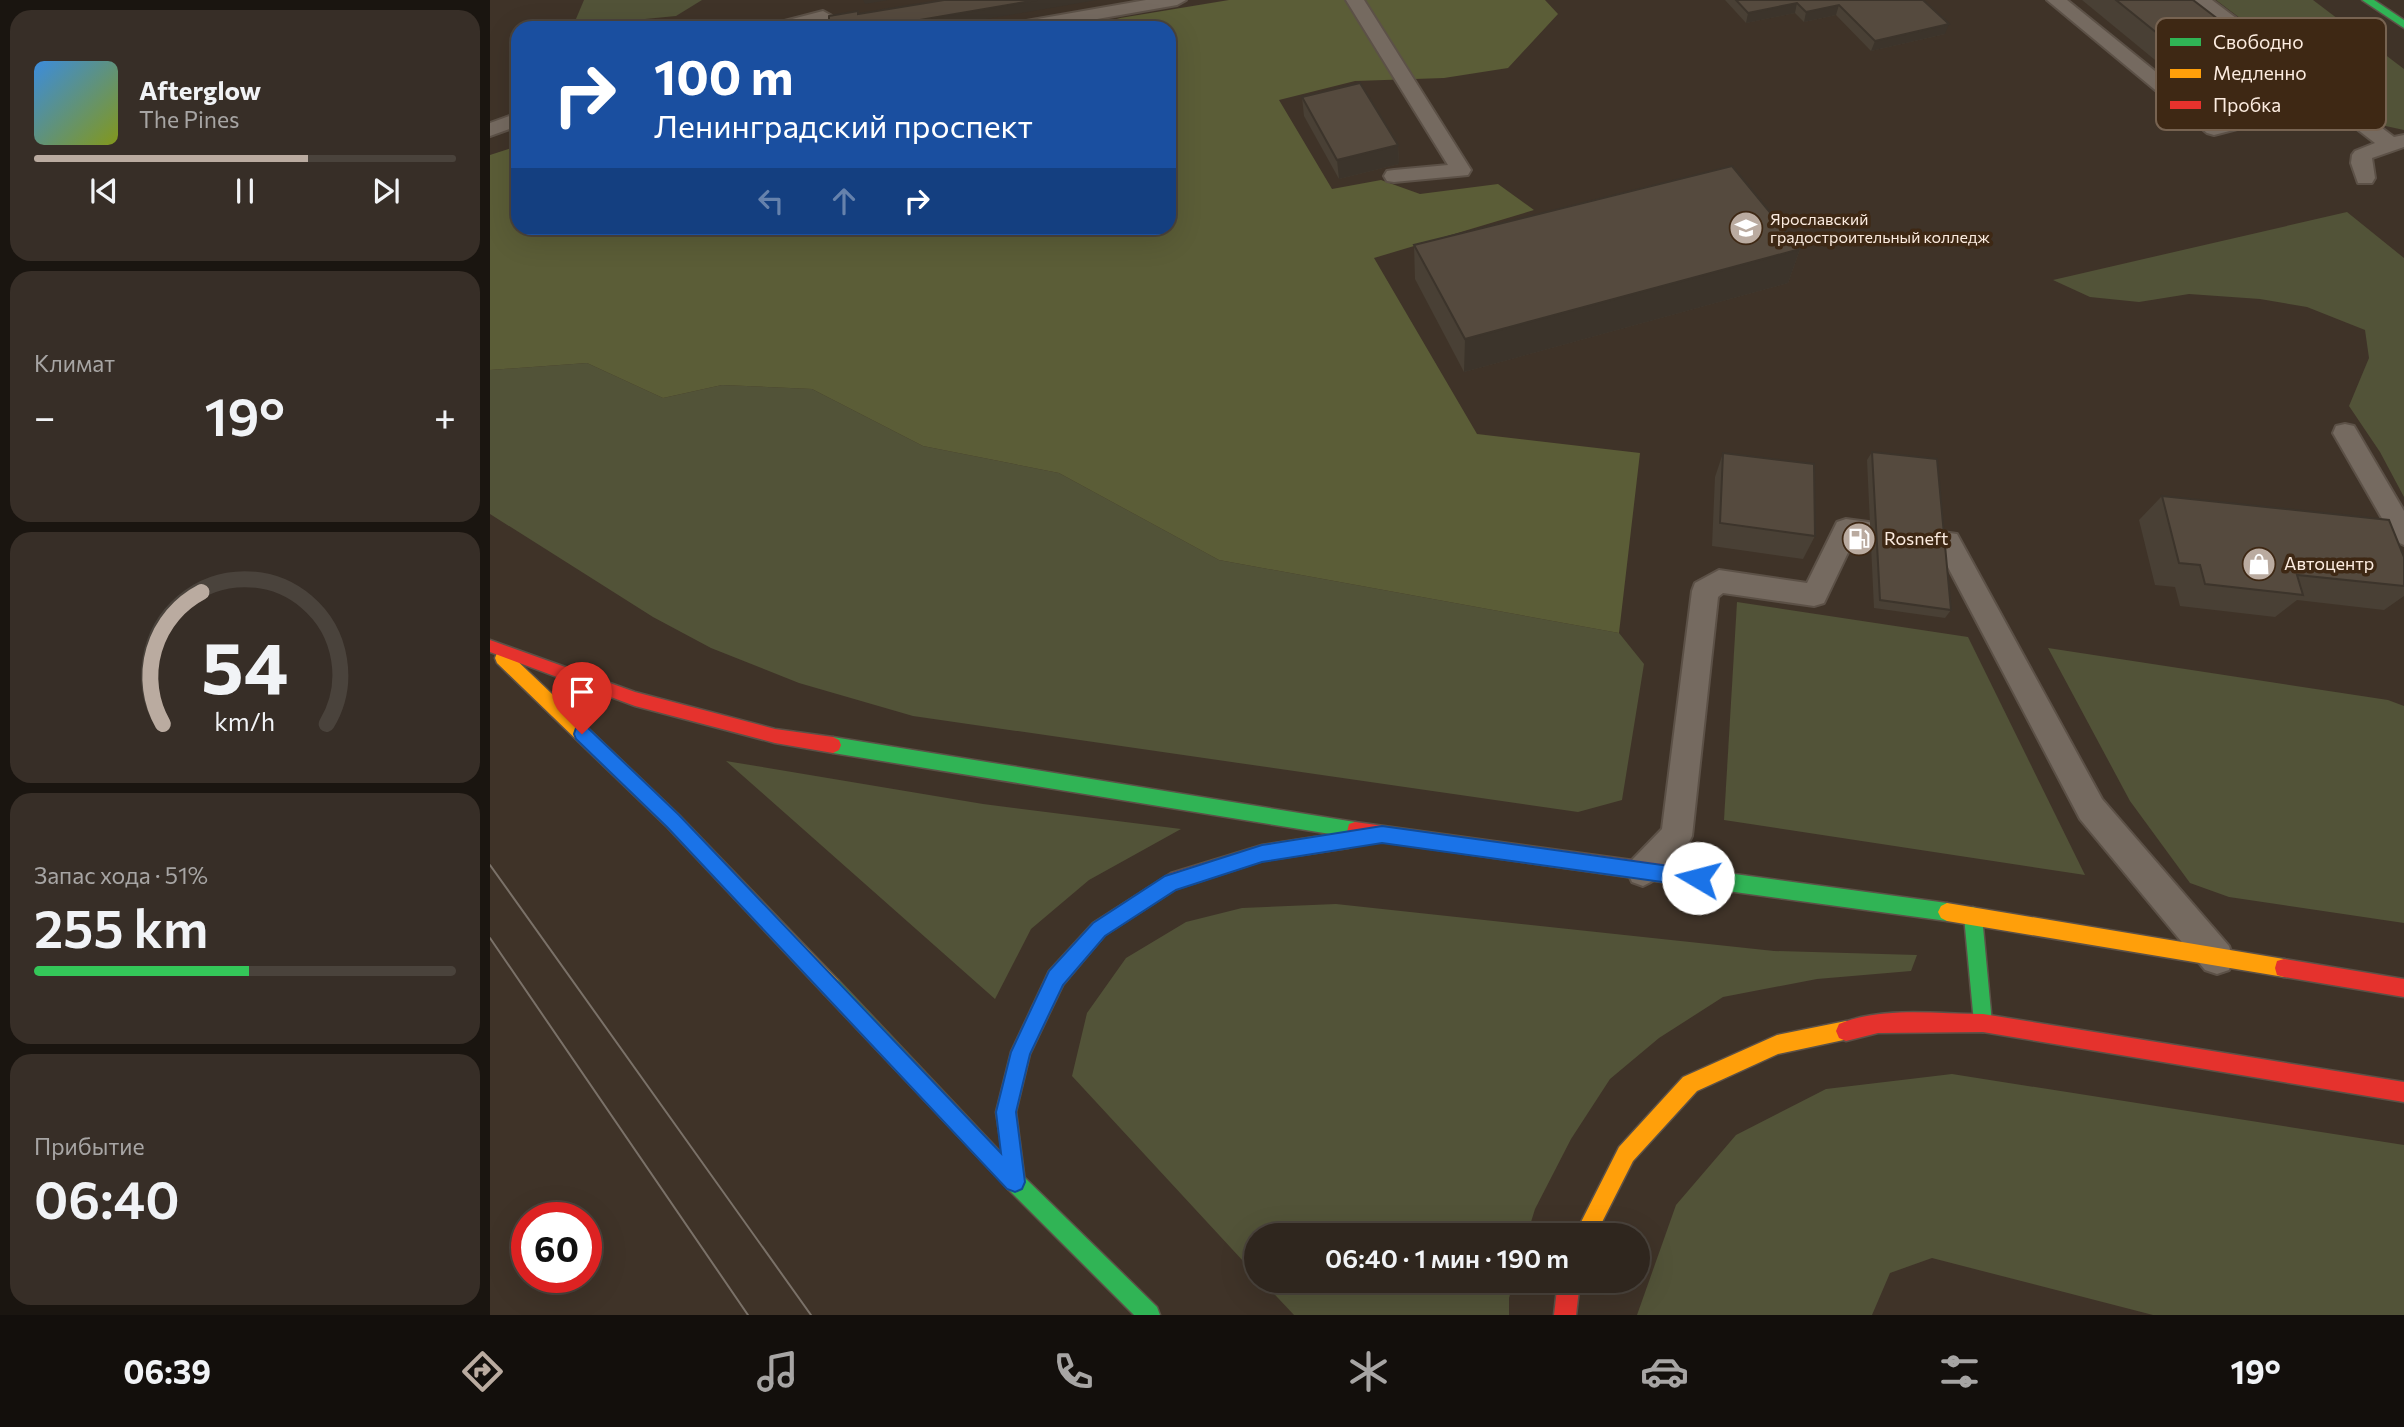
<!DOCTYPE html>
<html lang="ru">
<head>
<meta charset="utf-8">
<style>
	:root { --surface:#2f261e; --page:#372e27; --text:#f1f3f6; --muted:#a7a5a4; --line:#4a433c; --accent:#baaba0 }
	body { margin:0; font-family:Commissioner,sans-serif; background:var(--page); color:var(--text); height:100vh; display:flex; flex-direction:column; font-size:26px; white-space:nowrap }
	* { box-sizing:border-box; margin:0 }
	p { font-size:23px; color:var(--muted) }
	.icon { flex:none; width:38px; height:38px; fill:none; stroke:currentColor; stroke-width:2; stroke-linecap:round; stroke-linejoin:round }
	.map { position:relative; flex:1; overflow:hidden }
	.details { display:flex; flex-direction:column; gap:10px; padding:10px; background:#1a1510; width:490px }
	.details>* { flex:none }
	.banner { position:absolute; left:21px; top:21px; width:665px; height:214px; border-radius:21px; box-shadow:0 7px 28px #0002,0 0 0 2px var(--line); background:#1a4fa0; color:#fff; overflow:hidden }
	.speed { position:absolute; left:21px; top:1202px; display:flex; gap:14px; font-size:35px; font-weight:700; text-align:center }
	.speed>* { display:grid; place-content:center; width:91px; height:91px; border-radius:50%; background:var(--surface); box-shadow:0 7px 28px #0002,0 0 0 2px var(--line); line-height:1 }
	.speed .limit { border:10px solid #d22; background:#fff; color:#111 }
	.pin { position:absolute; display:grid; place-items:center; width:60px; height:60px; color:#fff; margin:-72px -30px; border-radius:50% 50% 50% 0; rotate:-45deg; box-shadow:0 0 7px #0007 }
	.pin .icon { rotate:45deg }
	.me { position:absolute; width:77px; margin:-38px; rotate:278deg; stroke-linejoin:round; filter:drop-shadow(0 0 5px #0008) }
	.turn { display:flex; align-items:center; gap:24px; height:147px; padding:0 28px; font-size:32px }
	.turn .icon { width:91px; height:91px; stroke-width:2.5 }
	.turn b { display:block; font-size:49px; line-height:60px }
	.lanes { display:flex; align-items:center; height:66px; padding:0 28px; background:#0003; justify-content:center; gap:35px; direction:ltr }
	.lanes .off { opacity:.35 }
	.big { font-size:52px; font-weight:600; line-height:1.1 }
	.details .tile { flex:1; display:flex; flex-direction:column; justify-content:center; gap:10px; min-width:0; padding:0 24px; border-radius:21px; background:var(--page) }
	.details .dial { align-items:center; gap:0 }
	.dial svg { height:182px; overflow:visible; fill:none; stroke:var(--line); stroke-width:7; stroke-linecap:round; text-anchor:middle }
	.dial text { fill:var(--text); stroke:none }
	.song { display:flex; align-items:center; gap:21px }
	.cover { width:84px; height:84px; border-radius:10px; background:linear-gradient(135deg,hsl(210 70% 55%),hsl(70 70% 35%)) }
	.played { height:7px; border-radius:4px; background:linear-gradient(90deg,var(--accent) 65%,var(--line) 65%) }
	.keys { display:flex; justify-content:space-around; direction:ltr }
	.heat { display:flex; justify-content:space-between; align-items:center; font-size:38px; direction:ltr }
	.charge { height:10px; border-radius:5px; background:linear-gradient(90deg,#34c759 51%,var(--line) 0) }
	.trip { position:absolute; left:754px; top:1223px; width:406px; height:70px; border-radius:35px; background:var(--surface); box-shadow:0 7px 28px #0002,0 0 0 2px var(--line); font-weight:600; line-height:70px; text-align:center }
	.menu { display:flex; height:112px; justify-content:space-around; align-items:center; background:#130f0c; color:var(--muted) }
	.menu .icon { width:49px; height:49px }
	.menu .on { color:var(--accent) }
	.menu b { font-size:32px; color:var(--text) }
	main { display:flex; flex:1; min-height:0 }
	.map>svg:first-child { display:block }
</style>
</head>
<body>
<main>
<section class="details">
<div class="tile">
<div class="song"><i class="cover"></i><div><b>Afterglow</b><p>The Pines</p></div></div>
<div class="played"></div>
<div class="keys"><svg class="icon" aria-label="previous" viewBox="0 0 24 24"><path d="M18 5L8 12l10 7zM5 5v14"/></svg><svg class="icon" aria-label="pause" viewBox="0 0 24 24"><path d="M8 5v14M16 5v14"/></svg><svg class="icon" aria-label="next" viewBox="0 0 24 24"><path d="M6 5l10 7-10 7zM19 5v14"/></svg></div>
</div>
<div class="tile"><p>Климат</p>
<div class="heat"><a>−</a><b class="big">19°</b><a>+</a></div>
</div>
<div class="tile dial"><svg viewBox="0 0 100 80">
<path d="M14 69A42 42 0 1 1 86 69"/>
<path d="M14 69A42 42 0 0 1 31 11" stroke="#baaba0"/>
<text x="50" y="56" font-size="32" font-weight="700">54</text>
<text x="50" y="72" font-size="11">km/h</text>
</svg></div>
<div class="tile"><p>Запас хода · 51%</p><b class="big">255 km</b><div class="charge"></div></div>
<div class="tile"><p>Прибытие</p><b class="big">06:40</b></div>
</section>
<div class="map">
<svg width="1914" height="1315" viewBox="0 0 1914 1315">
	<rect width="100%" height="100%" fill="#3f3328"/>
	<!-- green -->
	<g fill="#525338">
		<path d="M 94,0 L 212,0 L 186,16 L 83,26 Z"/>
		<path d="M 1726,0 L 1823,0 L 1914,69 L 1914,130 L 1891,125 Z"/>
		<path d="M 1857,212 L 1914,258 L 1914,497 L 1890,452 L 1859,406 L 1879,358 L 1875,330 L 1817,307 L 1770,299 L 1699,294 L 1649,302 L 1600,297 L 1563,280 Z"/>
		<path d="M 97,363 L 173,398 L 232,385 L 322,389 L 433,446 L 569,473 L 729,560 L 1129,633 L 1154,664 L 1132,800 L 1088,812 L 423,716 L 309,683 L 221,648 L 163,617 L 0,514 L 0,370 Z"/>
		<path d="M 1247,602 L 1478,637 L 1595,875 L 1234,820 Z"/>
		<path d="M 1558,648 L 1898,700 L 1914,706 L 1914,923 L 1739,897 L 1700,883 L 1640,801 Z"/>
		<path d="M 236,761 L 493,804 L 691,829 L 599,880 L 541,929 L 505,999 Z"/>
		<path d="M 846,904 L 1284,951 L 1427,955 L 1421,971 L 1327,979 L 1233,997 L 1169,1038 L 1120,1079 L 1081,1139 L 1045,1209 L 1037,1235 L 766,1236 L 766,1275 L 582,1076 L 597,1013 L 636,958 L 696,922 L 752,908 Z"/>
		<path d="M 1462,1074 L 1914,1145 L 1914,1315 L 1663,1315 L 1442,1258 L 1400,1273 L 1382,1315 L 1147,1315 L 1186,1205 L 1246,1135 L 1336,1089 Z"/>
		<path d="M 772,1281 L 1024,1281 L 1019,1298 L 1019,1315 L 804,1315 Z"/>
	</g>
	<!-- forest -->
	<path fill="#5b5d37" d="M 739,0 L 1055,0 L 1068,14 L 1018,68 L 954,78 L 865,81 L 789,100 L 842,189 L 891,180 L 930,194 L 1008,184 L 1044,210 L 884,258 L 987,434 L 1150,453 L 1129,633 L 729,560 L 569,473 L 433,446 L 322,389 L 232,385 L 173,398 L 97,363 L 0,370 L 0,155 L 28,146 L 28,228 L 679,228 L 679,28 L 597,28 L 630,18 Z"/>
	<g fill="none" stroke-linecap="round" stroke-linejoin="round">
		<defs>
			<g id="lane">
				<path d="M 656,0 L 696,0 L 687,5 L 556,28 L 516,28 L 525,23 Z"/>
				<path d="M 856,0 L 874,0 L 981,170 L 978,175 L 904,182 L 897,181 L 894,176 L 897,171 L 904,170 L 958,165 Z"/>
				<path d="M 1557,0 L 1577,0 L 1728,122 L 1825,97 L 1702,0 L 1722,0 L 1904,137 L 1914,135 L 1914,147 L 1882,158 L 1885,178 L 1882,183 L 1868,183 L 1861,163 L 1862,155 L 1865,151 L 1885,143 L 1837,106 L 1724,135 L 1717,133 Z"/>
				<path d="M 333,11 L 342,16 L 339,20 L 309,28 L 280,28 L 283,24 Z"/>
				<path d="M 28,113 L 28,126 L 0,136 L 0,123 Z"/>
				<path d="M 1855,424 L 1864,426 L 1914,511 L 1914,545 L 1905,541 L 1843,433 L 1846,426 Z"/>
				<path d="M 1356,519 L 1467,534 L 1612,799 L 1739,946 L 1743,958 L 1739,970 L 1727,974 L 1715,970 L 1590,819 L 1450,552 L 1364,540 L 1334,603 L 1324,606 L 1233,593 L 1228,597 L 1202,836 C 1194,855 1172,878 1153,886 L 1142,882 L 1137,871 L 1142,860 L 1172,829 L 1202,591 L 1205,583 L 1229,570 L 1317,583 L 1347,522 Z"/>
			</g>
			<g id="fast">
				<path d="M 1872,0 L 1884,0 L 1914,20 L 1914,28 Z"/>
				<path d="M 343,737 L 865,822 L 871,824 L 874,830 L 871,836 L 865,838 L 343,753 L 337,750 L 335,745 L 337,740 Z"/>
				<path d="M 1179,865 L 1457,903 L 1463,906 L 1466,912 L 1463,918 L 1457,921 L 1179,883 L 1173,880 L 1170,874 L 1173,868 Z"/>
				<path d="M 1483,907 L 1489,910 L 1492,916 L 1502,1023 L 1500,1030 L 1493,1032 L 1486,1030 L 1484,1023 L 1474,916 L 1477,910 Z"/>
				<path d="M 341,978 L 348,980 L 532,1175 L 667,1307 L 670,1315 L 644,1315 L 518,1189 L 334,994 L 332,987 L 334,980 Z"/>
			</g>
			<g id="slow">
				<path d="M 13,651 L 19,653 L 189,815 L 348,980 L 350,987 L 348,994 L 341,996 L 334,994 L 177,827 L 7,663 L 5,658 L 7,653 Z"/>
				<path d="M 1457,903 L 1794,959 L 1801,961 L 1803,968 L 1801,975 L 1794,977 L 1457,921 L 1451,918 L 1448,912 L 1451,906 Z"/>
				<path d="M 1356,1021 L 1363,1024 L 1366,1031 L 1363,1038 L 1288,1054 L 1207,1091 L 1143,1161 L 1105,1236 L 1084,1236 L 1129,1147 L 1193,1077 L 1287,1035 Z"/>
			</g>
			<g id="jam">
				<path d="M 0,640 L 145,692 L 285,729 L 343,737 L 349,740 L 351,745 L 349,750 L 343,753 L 285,743 L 145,706 L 0,652 Z"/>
				<path d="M 865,822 L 1179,865 L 1185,868 L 1188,874 L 1185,880 L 1179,883 L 866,838 L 864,846 L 858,848 L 772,861 L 686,889 L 615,935 L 573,985 L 540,1054 L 526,1112 L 535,1182 L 532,1189 L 525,1192 L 518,1189 L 506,1112 L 521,1052 L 559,971 L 603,923 L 681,873 L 772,845 L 857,832 L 859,824 Z"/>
				<path d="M 1794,959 L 1914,979 L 1914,997 L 1794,977 L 1787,975 L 1785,968 L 1787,961 Z"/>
				<path d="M 1493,1014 L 1914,1082 L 1914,1102 L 1493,1032 L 1388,1033 L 1356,1041 L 1349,1038 L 1346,1031 L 1349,1024 C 1392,1006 1447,1014 1493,1014 Z"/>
				<path d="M 1068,1281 L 1090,1281 L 1086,1315 L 1064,1315 Z"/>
			</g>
		</defs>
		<!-- lane casing -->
		<use href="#lane" stroke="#5c5147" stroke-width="4"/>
		<!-- fast casing -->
		<use href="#fast" stroke="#5c5147" stroke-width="3"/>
		<!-- slow casing -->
		<use href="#slow" stroke="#5c5147" stroke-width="3"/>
		<!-- jam casing -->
		<use href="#jam" stroke="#5c5147" stroke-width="3"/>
		<!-- lane -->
		<use href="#lane" fill="#756a60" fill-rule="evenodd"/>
		<!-- fast -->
		<use href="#fast" fill="#30b455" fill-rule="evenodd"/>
		<!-- slow -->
		<use href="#slow" fill="#ff9f0a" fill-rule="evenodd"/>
		<!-- jam -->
		<use href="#jam" fill="#e5322d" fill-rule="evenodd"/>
		<!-- tram -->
		<g stroke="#7a7168" stroke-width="2">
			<path d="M 0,865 L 321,1315"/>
			<path d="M 0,938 L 258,1315"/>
		</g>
	</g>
	<!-- wall -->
	<g fill="#494035">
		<path d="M 1235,0 L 1433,0 L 1455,34 L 1381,51 L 1346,15 L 1314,22 L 1305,13 L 1256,23 Z"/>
		<path d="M 1592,0 L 1703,0 L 1809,81 L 1795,100 L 1732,115 Z"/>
		<path d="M 812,97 L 908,145 L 909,164 L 849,179 L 814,116 Z"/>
		<path d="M 924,245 L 1310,249 L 1298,283 L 974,372 L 925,279 Z"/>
		<path d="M 1382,452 L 1461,610 L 1455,618 L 1384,608 L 1377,460 Z"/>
		<path d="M 1233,453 L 1325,536 L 1313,559 L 1222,546 L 1225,477 Z"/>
		<path d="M 1672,496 L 1914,557 L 1914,596 L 1894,610 L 1807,600 L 1785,617 L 1690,606 L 1685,587 L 1665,585 L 1649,520 Z"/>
	</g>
	<!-- shaded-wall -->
	<g fill="#3c342b">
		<path d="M 373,0 L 399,0 L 375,4 Z"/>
		<path d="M 547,0 L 607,0 L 444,28 L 383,28 Z"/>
		<path d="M 1307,3 L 1305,13 L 1256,23 L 1258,13 Z"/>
		<path d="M 1349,5 L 1346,15 L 1314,22 L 1316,12 Z"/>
		<path d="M 1459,24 L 1455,34 L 1381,51 L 1385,41 Z"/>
		<path d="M 1809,81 L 1795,100 L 1732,115 L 1745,96 Z"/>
		<path d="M 908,145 L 909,164 L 849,179 L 847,160 Z"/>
		<path d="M 1310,249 L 1298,283 L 974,372 L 975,339 Z"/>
	</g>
	<!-- building -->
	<g fill="#554a3e" stroke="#3c342b" stroke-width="2">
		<path d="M 454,0 L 547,0 L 383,28 L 339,28 L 339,16 L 368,11 L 368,14 Z"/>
		<path d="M 1246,0 L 1433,0 L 1459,24 L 1385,41 L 1349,5 L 1316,12 L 1307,3 L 1258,13 Z"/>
		<path d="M 1626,0 L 1703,0 L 1809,81 L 1745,96 Z"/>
		<path d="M 870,83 L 908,145 L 847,160 L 812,97 Z"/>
		<path d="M 1242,166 L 1310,249 L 975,339 L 924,245 Z"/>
		<path d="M 1382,452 L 1447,459 L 1461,610 L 1390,600 Z"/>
		<path d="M 1233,453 L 1324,464 L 1325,536 L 1230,523 Z"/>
		<path d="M 1672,496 L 1899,520 L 1914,557 L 1914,586 L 1807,575 L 1813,595 L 1715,584 L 1710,565 L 1689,563 Z"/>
	</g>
	<!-- route -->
	<path fill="#1a73e8" stroke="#114b97" stroke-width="2" d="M 92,726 L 98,728 L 189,815 L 511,1153 L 506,1112 L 521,1052 L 559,971 L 603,923 L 675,876 L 772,845 L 892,826 L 1208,870 L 1215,872 L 1217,878 L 1215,884 L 1208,887 L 892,843 L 772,862 L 686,890 L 615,936 L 573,985 L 540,1054 L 526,1112 L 535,1182 L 532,1189 L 525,1192 L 517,1189 L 177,827 L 86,739 L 84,734 L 86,728 Z"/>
	<!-- icons -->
	<defs>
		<symbol id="university-disc" viewBox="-11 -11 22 22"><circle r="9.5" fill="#baaba0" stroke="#3e2814"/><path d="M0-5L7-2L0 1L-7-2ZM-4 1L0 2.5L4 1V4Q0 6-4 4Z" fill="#fff"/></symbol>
		<symbol id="fuel-disc" viewBox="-11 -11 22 22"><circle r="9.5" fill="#baaba0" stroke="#3e2814"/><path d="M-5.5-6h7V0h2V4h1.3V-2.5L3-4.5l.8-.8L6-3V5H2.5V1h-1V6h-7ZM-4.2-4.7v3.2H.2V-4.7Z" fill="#fff"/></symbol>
		<symbol id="shop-disc" viewBox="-11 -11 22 22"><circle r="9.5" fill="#baaba0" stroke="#3e2814"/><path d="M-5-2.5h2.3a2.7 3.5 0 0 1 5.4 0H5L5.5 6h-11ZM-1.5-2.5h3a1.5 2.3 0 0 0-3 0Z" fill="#fff"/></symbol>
	</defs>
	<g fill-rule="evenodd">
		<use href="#university-disc" x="1237" y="209" width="38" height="38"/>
		<use href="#fuel-disc" x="1350" y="520" width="38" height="38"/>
		<use href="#shop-disc" x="1750" y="545" width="38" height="38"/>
	</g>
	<g text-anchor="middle" stroke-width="7" stroke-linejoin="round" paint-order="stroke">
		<!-- far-poi labels -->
		<g font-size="16" fill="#fcece0" stroke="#3e2814" text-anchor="start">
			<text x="1280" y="225">Ярославский<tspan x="1280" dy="18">градостроительный колледж</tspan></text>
		</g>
		<!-- poi labels -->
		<g font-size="18" fill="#fcece0" stroke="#3e2814" text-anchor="start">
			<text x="1394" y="545">Rosneft</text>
			<text x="1794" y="570">Автоцентр</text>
		</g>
	</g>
	<!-- legend -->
	<rect x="1666" y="18" width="230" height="112" rx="10" fill="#3e2814" stroke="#776351" stroke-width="2"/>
	<rect x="1680" y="38" width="31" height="8" fill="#30b455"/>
	<rect x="1680" y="69" width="31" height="9" fill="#ff9f0a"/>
	<rect x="1680" y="101" width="31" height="8" fill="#e5322d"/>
	<g font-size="19" fill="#fcece0">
		<text x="1723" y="49">Свободно</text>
		<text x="1723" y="80">Медленно</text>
		<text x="1723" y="112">Пробка</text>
	</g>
</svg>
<div class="speed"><div class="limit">60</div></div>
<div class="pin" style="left:92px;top:734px;background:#d93025"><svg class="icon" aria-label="arrive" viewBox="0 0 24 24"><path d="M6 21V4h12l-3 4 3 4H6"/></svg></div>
<svg class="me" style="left:1208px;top:878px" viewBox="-20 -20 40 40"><circle r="19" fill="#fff"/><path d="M0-13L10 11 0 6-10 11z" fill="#1a73e8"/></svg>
<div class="trip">06:40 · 1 мин · 190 m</div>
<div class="banner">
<div class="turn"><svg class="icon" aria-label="right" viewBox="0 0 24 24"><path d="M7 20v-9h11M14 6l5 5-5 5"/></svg><div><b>100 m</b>Ленинградский проспект</div></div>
<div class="lanes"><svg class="icon off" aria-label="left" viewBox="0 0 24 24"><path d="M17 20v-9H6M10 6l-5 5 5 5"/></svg><svg class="icon off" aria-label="ahead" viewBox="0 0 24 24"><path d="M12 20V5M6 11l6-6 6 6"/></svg><svg class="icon" aria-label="right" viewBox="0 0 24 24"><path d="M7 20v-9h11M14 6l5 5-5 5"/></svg></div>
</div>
</div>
</main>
<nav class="menu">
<b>06:39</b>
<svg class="icon on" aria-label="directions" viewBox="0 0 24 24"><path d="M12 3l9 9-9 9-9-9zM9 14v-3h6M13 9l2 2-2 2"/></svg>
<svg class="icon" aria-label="music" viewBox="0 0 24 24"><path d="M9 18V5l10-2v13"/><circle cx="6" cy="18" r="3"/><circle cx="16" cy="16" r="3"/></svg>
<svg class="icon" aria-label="phone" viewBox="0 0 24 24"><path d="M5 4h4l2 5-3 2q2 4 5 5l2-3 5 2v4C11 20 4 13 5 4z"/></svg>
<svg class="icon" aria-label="climate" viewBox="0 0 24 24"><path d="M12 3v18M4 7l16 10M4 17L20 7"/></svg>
<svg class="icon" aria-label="car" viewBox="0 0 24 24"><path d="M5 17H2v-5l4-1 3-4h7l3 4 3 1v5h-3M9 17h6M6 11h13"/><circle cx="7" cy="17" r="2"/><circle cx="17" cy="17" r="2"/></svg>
<svg class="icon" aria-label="filters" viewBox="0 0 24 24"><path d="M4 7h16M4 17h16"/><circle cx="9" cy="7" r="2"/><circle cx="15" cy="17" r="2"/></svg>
<b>19°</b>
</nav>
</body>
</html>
